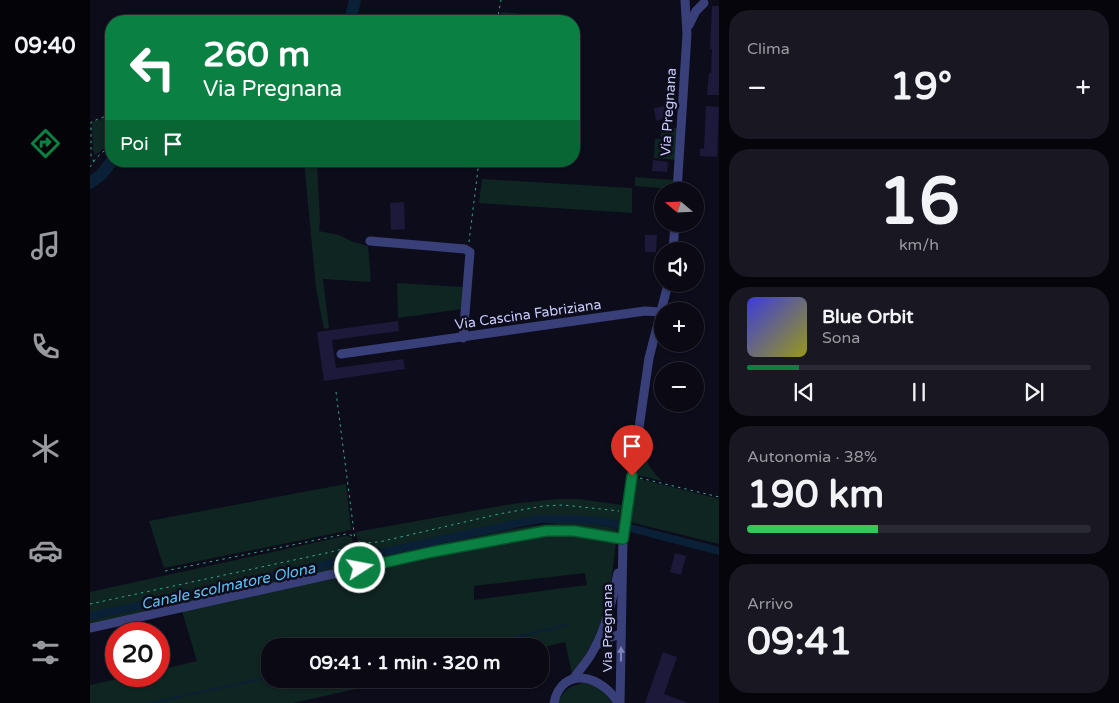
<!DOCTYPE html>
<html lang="it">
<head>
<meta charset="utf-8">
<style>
	:root { --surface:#0a0914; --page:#181722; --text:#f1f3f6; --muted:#999aa0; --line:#2a2a34; --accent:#0b8043 }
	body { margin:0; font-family:"Varela Round",sans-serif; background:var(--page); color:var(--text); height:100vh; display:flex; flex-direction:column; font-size:19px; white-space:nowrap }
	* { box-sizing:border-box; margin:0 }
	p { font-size:16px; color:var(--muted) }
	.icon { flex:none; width:28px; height:28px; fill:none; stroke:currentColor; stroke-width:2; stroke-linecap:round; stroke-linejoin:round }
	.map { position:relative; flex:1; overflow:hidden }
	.sheet { display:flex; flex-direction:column; gap:10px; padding:10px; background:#06050b; width:400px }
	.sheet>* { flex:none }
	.guide { position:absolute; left:15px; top:15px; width:475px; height:152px; border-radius:20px; box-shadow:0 1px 4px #0004,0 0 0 1px var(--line); background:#0b8043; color:#fff; overflow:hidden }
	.needle { width:32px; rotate:289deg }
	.buttons { position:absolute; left:564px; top:182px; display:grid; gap:10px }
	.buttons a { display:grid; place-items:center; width:50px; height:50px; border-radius:50%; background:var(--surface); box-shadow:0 1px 4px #0004,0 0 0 1px var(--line); font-size:25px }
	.speed { position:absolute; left:15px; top:622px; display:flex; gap:10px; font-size:25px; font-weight:700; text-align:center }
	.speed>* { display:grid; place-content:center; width:65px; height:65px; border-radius:50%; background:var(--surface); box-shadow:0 1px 4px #0004,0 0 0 1px var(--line); line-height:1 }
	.speed .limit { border:8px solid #d22; background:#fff; color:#111 }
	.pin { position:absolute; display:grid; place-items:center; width:42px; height:42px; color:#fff; margin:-51px -21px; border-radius:50% 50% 50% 0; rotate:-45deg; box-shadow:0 0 5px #0007 }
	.pin .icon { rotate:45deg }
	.me { position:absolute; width:55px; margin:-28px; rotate:79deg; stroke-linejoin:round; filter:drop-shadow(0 0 4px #0008) }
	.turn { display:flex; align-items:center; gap:18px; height:105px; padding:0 15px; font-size:22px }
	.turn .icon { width:65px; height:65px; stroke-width:2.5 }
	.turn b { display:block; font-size:35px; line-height:42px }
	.then { display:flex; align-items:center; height:48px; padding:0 15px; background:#0003; gap:10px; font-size:19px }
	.big { font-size:38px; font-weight:700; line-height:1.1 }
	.sheet .card { flex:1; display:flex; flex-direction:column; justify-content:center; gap:8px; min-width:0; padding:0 18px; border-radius:20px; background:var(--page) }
	.sheet .dial { align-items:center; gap:0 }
	.dial b { font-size:65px; line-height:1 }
	.song { display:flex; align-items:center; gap:15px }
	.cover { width:60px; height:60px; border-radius:8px; background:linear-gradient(135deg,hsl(240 70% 55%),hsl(60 70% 35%)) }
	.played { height:5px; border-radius:2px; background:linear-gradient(90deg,var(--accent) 15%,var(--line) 15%) }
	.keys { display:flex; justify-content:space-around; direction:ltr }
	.heat { display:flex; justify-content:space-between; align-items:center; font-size:28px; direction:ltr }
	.charge { height:8px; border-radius:4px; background:linear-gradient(90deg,#34c759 38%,var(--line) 0) }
	.trip { position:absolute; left:171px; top:638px; width:288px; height:50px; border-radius:20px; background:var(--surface); box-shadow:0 1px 4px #0004,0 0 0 1px var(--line); font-weight:700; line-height:50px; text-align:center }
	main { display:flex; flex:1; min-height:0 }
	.menu { display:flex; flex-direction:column; width:90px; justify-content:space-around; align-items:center; background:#040408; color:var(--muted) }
	.menu .icon { width:35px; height:35px }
	.menu .selected { color:var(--accent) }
	.menu b { font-size:22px; color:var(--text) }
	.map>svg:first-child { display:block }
</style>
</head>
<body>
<main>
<nav class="menu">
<b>09:40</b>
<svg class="icon selected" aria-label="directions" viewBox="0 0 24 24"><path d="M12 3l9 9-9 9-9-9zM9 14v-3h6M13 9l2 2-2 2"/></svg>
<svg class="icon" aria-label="music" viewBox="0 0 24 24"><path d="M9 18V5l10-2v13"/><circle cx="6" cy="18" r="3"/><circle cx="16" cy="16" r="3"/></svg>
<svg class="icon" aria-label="phone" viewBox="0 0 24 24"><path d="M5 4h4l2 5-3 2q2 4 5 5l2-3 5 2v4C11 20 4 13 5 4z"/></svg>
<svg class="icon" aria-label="climate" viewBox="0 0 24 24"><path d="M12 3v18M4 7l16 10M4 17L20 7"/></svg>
<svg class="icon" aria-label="car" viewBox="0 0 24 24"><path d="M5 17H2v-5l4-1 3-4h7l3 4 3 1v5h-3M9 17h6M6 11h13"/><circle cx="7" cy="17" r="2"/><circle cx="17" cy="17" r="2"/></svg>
<svg class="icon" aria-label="filters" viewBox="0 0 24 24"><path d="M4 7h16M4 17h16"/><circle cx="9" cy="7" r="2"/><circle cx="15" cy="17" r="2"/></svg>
</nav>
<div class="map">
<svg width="629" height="703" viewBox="0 0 629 703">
	<rect width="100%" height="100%" fill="#0d0c1b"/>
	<!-- green -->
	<g fill="#0f2522" fill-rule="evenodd">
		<path d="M 411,12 L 445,15 L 444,21 L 410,21 Z"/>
		<path d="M 21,116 L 21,143 L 5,155 L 3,150 L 2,122 Z"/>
		<path d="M 571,127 L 587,128 L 586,160 L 564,158 L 565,139 L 571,139 Z"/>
		<path d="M 214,161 L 228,161 L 227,164 L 230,220 L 229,231 L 249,235 L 261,241 L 278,246 L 281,282 L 233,279 L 239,328 L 234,329 L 226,288 Z"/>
		<path d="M 545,177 L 585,180 L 584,189 L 545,186 Z"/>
		<path d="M 392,179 L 542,188 L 542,213 L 389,203 Z"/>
		<path d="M 307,283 L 374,287 L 372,309 L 308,318 Z"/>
		<path d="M 553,444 C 553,460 561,470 572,481 L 547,475 Z"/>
		<path d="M 546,478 L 629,499 L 629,544 L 540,522 Z"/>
		<path d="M 256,484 L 261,530 L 74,568 L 59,521 Z"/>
		<path d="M 468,499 L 488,499 L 532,505 L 529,521 C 499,517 471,514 440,517 L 271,554 L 266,532 L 421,504 Z"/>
		<path d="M 481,522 L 515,526 L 528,529 L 527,535 L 517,532 L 479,527 L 272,566 L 272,560 C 306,552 340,546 374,539 C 410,531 443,524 481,522 Z"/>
		<path d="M 484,534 L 526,542 C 520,593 516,631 482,673 L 475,642 L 450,648 L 450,646 L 180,646 L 180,679 L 311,679 L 203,703 L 0,703 L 0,685 L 40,676 L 69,676 L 69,670 L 107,661 L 92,611 L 338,557 L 453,535 ZM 495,573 L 497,585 L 384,600 L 384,586 Z"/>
		<path d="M 255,536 L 262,537 L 265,556 L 0,613 L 0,592 Z"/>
		<path d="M 265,561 L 266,567 L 0,626 L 0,620 L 204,576 Z"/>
		<path d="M 494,683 C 508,685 515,692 522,703 L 468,703 C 473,690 481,685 494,683 Z"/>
	</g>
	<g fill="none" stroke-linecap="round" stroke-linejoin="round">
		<!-- stream -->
		<g stroke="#0a2036" stroke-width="2">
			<path d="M 0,128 L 2,128"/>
			<path d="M 327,646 L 366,642 L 392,645 L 477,625"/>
			<path d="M 61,703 L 180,677"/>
		</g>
		<!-- canal -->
		<path stroke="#0a2036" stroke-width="8" d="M 0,616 L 429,523 L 451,519 L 484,519 L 517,522 L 629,551"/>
		<!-- river -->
		<g stroke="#0a2036" stroke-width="12">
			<path d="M 260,21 L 265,0"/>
			<path d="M 0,183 L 11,175 L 22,161"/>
		</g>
	</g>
	<!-- building -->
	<g fill="#1c193b">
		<path d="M 622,6 L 629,6 L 629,95 L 617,95 L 619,73 L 621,73 L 622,49 L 620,49 Z"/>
		<path d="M 575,106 L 578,117 L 566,121 L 564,108 Z"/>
		<path d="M 616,106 L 629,107 L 627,157 L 610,156 L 610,148 L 614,149 Z"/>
		<path d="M 563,160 L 578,162 L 577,172 L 562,171 Z"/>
		<path d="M 314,202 L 315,229 L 301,230 L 300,203 Z"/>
		<path d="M 555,235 L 567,235 L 566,252 L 555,252 Z"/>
		<path d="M 308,321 L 309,331 L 242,340 L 246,368 L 313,359 L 315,369 L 234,381 L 227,332 Z"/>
		<path d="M 585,553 L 596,556 L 591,575 L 580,572 Z"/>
		<path d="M 573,652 L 587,657 L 574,694 L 598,703 L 555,703 Z"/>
	</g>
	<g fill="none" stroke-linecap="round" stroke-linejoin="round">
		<!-- path -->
		<g stroke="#32a792" stroke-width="1" stroke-dasharray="2.5 4" stroke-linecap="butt">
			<path d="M 407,21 L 411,0"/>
			<path d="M 4,162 L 1,156 L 1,122 L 21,114"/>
			<path d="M 0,167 L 6,158 L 21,145"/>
			<path d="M 379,242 L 389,161"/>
			<path d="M 246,392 L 265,540"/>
			<path d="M 550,478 L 629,497"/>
			<path d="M 272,543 L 289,542 L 409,514 L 453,506 L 473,505 L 529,511"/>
			<path d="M 75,571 L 256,534 L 265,536"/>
			<path d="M 0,604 L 241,552 L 259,547"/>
		</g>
		<!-- minor -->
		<g stroke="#393f78" stroke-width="9">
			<path d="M 599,25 L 606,11 L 614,3"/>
			<path d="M 587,191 L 597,34 L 595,0"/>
			<path d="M 280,241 L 375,249 L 380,252 L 373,338"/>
			<path d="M 583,251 L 585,224"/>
			<path d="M 251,354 L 555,311 L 571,312"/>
			<path d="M 266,548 L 271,569"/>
			<path d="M 0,628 L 342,552 L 430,535 L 456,531 L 484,531 L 533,539"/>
			<path d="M 507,645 L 515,639 L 531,634"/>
			<path d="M 483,679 C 490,669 499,660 504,649 C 517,626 522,599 528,573"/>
			<path d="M 464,703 C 472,664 513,676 528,703"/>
			<path d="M 530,703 L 533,539 L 559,358 L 578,284"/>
		</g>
	</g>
	<!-- one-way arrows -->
	<defs><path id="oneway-solid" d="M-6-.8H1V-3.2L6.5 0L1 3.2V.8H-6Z" transform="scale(1.25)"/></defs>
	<use fill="#8184ba" href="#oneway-solid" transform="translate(531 654) rotate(-90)"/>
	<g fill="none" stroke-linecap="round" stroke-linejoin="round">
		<defs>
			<path id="route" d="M 270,568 L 342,552 L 456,531 L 484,531 L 533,539 L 542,476"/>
		</defs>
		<!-- route casing -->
		<use href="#route" stroke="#07532c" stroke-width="12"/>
		<!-- route -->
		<use href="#route" stroke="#0b8043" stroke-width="9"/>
	</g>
	<g text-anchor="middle" stroke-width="5" stroke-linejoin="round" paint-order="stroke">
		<!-- street labels -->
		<g font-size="14" fill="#c9cafc" stroke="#0d0c1b">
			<text transform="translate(578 112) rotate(-86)" y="5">Via Pregnana</text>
			<text transform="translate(438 314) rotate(-8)" y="5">Via Cascina Fabriziana</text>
			<text transform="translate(517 628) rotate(-90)" y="5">Via Pregnana</text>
		</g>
		<!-- water labels -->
		<g font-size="15" font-style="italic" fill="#5cc3f7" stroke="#0d0c1b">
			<text transform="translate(138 586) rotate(-12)" y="5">Canale scolmatore Olona</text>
		</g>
	</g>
</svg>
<div class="buttons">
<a><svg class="needle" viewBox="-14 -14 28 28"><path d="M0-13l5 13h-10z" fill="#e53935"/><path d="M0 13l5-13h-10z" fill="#999aa0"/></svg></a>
<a><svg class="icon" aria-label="sound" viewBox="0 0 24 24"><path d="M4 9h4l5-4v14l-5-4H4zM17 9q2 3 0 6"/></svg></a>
<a>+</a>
<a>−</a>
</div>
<div class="speed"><div class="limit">20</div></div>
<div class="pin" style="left:542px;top:476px;background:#d93025"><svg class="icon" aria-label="arrive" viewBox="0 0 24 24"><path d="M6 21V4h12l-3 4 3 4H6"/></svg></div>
<svg class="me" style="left:270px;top:568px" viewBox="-20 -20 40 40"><circle r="17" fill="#0b8043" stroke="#fff" stroke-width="3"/><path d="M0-11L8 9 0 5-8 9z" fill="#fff"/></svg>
<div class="trip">09:41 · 1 min · 320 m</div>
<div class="guide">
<div class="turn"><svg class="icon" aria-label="left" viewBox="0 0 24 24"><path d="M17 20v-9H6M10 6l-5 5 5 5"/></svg><div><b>260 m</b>Via Pregnana</div></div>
<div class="then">Poi<svg class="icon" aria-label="arrive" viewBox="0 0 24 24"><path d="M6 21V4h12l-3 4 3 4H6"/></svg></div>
</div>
</div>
<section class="sheet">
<div class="card"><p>Clima</p>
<div class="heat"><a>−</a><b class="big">19°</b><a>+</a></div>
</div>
<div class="card dial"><b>16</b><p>km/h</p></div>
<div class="card">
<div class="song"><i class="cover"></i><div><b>Blue Orbit</b><p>Sona</p></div></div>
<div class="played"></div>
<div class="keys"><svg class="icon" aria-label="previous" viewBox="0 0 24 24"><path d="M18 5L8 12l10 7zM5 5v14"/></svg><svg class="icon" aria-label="pause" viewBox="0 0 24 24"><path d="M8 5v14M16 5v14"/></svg><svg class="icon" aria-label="next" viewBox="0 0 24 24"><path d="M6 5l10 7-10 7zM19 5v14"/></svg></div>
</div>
<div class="card"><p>Autonomia · 38%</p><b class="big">190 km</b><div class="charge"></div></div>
<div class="card"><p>Arrivo</p><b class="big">09:41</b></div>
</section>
</main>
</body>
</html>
